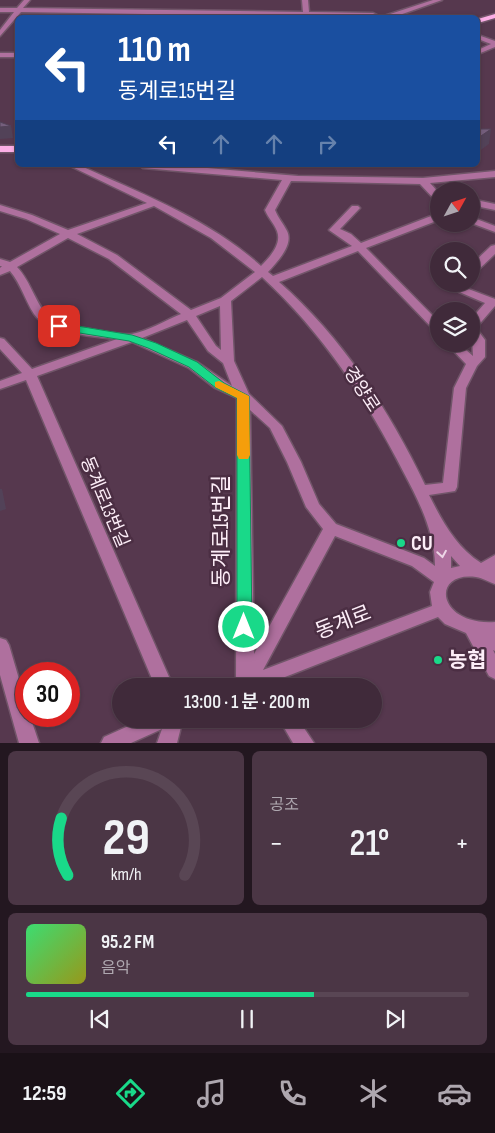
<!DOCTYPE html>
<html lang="ko">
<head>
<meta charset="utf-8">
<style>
	:root { --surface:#402a3a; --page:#4b3645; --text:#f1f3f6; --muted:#aea7af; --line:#594654; --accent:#19d989 }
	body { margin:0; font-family:"Sofia Sans Condensed","Noto Sans KR",sans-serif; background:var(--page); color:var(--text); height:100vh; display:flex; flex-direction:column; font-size:19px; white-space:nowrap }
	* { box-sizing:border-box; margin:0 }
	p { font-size:16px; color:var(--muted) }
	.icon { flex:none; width:28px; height:28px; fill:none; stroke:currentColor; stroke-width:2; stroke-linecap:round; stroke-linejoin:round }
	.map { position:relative; height:743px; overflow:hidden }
	.side { display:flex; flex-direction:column; gap:8px; padding:8px; background:#231720; flex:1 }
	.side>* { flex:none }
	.guide { position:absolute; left:15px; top:15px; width:465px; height:152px; border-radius:8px; box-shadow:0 1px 4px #0004,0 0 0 1px var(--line); background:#1a4fa0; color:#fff; overflow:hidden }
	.needle { width:32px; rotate:50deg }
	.tools { position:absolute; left:430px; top:182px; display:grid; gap:10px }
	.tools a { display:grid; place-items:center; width:50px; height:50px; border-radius:50%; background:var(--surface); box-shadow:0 1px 4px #0004,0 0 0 1px var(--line); font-size:25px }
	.speed { position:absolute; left:15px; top:662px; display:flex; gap:10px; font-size:25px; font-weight:700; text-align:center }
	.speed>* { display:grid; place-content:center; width:65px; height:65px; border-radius:50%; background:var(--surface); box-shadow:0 1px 4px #0004,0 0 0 1px var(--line); line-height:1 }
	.speed .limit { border:8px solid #d22; background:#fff; color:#111 }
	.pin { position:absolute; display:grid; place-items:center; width:42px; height:42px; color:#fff; margin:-21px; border-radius:10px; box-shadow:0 2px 8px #0006 }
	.me { position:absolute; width:55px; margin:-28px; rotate:0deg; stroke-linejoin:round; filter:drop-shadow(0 0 4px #0008) }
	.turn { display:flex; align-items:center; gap:18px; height:105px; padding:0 20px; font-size:22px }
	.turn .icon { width:65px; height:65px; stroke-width:2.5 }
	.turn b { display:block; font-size:35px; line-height:42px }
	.lanes { display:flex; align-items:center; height:48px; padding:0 20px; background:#0003; justify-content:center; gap:25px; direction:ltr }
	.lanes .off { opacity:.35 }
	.big { font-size:38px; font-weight:600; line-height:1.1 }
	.side .tile { flex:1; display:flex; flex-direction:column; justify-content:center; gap:8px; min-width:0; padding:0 18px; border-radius:8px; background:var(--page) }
	.side .dial { align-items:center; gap:0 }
	.dial svg { height:130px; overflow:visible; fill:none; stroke:var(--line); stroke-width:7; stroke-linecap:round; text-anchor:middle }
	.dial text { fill:var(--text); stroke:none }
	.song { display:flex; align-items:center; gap:15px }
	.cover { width:60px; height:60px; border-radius:8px; background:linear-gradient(135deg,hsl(140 70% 55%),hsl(60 70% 35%)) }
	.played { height:5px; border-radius:2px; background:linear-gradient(90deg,var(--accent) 65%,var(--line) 65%) }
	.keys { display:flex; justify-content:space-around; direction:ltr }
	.heat { display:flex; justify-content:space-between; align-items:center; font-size:28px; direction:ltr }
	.side .tiles { flex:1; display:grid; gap:8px; grid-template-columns:1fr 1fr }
	.tile:last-child { grid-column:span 2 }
	.trip { position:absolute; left:112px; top:678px; width:270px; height:50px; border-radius:25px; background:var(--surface); box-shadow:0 1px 4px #0004,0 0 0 1px var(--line); font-weight:600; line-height:50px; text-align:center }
	.tabs { display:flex; height:80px; justify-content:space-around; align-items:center; background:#1a1117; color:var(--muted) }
	.tabs .icon { width:35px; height:35px }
	.tabs .active { color:var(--accent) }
	.tabs b { font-size:22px; color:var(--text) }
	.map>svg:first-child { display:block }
</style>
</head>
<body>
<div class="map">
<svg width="495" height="743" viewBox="0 0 495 743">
	<rect width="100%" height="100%" fill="#56384e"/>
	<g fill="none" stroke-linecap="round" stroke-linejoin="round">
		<defs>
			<g id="minor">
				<path d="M 24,0 L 30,0 L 23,8 L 303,12 L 302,0 L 308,0 L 309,12 L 373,13 L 381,17 L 433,0 L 442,0 L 391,18 L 21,12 L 0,36 L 0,30 L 14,12 L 0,12 L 0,8 L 17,8 Z"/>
				<path d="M 478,35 L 495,41 L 495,47 L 478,54 L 478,50 L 491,44 L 478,39 Z"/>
				<rect x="0" y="53" width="18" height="4"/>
				<path d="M 68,165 L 79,165 C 142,194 209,219 261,266 C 270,257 282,244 277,231 C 274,223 268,218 265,210 L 282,180 L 143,168 L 139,165 L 173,165 L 298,176 L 423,178 L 495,171 L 495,177 L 430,183 L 439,193 L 439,202 L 436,201 L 420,184 L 291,181 L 275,210 C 278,218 283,223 287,231 C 294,245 277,262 268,272 L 273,276 L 352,246 L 329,230 L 352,206 L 358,206 L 360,208 L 340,229 L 351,234 L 361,243 L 439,213 L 439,220 L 366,248 L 439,322 L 439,332 L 435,331 L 358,251 L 279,282 C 341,336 390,411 425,485 L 443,483 L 454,388 L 466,364 L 447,344 L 459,344 L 473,356 L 471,319 L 485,303 L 450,288 L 454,284 L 465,284 L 463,287 L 495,299 L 495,306 L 476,328 L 485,340 L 485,357 L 477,366 L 466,388 L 457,487 L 455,491 L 429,495 C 442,521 456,547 481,563 L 495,555 L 495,584 C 489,582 483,578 476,577 C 430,571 437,626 495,622 L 495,651 L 493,650 L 495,654 L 495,679 L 489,676 L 466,633 L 445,624 L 438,617 L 262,686 L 233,686 L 236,680 L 237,398 L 215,388 L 189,368 L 132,342 L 37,376 L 173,686 L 155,686 L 26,380 L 0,389 L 0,381 L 22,373 L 0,349 L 0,338 L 4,339 L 32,369 L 117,339 C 94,336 48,335 34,314 C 25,300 21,284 10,271 L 0,275 L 0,268 L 2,266 L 0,266 L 0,259 L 10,262 L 60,234 L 26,219 L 0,211 L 0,205 L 32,215 L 68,230 L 147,203 ZM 154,206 L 211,238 L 255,272 L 221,298 L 191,310 L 117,255 L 77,234 ZM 68,238 L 109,259 L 181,314 C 166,320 148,331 132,334 C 122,336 56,324 50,318 C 36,306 31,281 17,267 ZM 262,277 C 322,332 367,400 404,473 C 419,501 435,533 435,566 L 424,558 L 336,524 L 319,504 L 301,462 L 282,426 L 249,394 L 234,361 L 231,301 ZM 220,306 L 221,350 L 216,346 L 196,316 ZM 187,320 L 208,351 L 223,363 L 232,386 L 197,362 L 142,338 ZM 250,410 L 270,428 L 287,462 L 306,507 L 323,529 L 254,654 ZM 335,536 L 412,566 L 434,582 L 430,592 L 432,606 L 263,670 ZM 451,556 L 460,566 L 451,568 Z"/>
				<path d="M 471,199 L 495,204 L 495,210 L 471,205 Z"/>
				<path d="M 471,217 L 495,226 L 495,232 L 471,223 Z"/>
				<path d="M 495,245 L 495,254 L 475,273 L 471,274 L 471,265 L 491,246 Z"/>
				<path d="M 0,638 L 6,640 L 9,645 L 26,703 L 26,716 L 30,716 L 39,743 L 19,743 L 0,675 Z"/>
				<path d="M 144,719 L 183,719 L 177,743 L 157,743 L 162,729 L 131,743 L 101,743 L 104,737 Z"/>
				<path d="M 279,719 L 298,719 L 314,743 L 293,743 Z"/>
			</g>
			<g id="major">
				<path d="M 495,14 L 495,18 L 478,23 L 478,19 Z"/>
				<rect x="0" y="146" width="18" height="6"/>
			</g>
		</defs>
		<!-- minor casing -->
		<use href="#minor" stroke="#715569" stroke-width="3"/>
		<!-- major casing -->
		<use href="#major" stroke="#715569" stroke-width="3"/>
		<!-- minor -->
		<use href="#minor" fill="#af709e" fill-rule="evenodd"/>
		<!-- major -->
		<use href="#major" fill="#fcaee6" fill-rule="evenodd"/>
	</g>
	<!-- shaded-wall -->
	<g fill="#524258">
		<path d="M 11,126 L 13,138 L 0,139 L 0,127 Z"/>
		<path d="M 491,129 L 489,144 L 478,152 L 478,138 Z"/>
		<path d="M 0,489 L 2,489 L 6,509 L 0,511 Z"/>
	</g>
	<!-- building -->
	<g fill="#755f7d" stroke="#524258">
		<path d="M 0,122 L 11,126 L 0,127 Z"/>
		<path d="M 478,129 L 491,129 L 478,138 Z"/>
	</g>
	<!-- one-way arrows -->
	<defs><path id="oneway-chevron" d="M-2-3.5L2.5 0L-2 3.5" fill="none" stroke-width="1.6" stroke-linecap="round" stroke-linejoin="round" transform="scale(1.25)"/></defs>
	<use stroke="#edd5e6" href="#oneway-chevron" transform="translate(442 554) rotate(81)"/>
	<!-- route -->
	<path fill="#19d989" stroke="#108d59" d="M 59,323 L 132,335 L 156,343 L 197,362 L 224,383 L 249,396 L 252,627 L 250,632 L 244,633 L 239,632 L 237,627 L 237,398 L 216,388 L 189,367 L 148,348 L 129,341 L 55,329 L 53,326 Z"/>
	<!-- slow -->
	<path fill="#f59e0b" d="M 219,381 L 249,396 L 250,455 L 248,459 L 239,459 L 237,455 L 237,398 L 215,387 L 215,382 Z"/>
	<!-- markers -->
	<g fill="#19d989" stroke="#4b2e43" stroke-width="2">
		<circle cx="401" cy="543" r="5"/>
		<circle cx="438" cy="660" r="5"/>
	</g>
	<g text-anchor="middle" stroke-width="5" stroke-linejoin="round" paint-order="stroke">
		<!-- street labels -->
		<g font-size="18" fill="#fdeef8" stroke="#4b2e43">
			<text transform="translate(362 389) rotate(57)" y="6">경양로</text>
			<text transform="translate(105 502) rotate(67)" y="6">동계로13번길</text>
		</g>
		<!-- near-street labels -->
		<g font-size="21" fill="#fdeef8" stroke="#4b2e43">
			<text transform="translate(221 531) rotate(-90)" y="7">동계로15번길</text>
			<text transform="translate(343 622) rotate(-21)" y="7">동계로</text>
		</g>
		<!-- near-poi labels -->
		<g font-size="21" font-weight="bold" fill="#fdeef8" stroke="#4b2e43" text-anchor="start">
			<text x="411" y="550">CU</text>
			<text x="448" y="667">농협</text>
		</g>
	</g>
</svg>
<div class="tools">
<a><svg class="needle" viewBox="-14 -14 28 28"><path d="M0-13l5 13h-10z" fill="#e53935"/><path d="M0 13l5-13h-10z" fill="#aea7af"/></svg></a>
<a><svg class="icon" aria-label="search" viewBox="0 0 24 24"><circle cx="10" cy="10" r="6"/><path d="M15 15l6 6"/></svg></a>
<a><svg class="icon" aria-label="layers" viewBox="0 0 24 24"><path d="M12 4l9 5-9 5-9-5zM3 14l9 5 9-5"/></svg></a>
</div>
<div class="speed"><div class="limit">30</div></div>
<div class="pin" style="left:59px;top:326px;background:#d93025"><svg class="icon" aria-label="arrive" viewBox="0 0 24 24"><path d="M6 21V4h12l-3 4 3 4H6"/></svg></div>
<svg class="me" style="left:244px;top:627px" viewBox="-20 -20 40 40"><circle r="17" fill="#19d989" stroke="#fff" stroke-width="3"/><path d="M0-11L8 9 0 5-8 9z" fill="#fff"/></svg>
<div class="trip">13:00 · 1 분 · 200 m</div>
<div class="guide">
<div class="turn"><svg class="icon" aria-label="left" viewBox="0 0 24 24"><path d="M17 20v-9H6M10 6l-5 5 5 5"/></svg><div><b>110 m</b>동계로15번길</div></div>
<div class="lanes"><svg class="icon" aria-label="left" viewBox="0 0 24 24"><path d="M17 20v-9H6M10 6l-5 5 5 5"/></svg><svg class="icon off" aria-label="ahead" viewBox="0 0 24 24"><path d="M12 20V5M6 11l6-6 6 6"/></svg><svg class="icon off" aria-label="ahead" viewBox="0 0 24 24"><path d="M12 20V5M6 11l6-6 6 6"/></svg><svg class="icon off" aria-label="right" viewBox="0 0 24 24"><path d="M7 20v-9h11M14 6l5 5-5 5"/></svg></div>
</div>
</div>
<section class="side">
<div class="tiles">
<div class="tile dial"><svg viewBox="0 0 100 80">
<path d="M14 69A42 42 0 1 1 86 69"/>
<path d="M14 69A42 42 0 0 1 10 34" stroke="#19d989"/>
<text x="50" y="56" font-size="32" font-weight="700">29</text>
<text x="50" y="72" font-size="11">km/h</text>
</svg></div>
<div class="tile"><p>공조</p>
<div class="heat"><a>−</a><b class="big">21°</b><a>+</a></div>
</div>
<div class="tile">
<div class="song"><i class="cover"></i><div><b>95.2 FM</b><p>음악</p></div></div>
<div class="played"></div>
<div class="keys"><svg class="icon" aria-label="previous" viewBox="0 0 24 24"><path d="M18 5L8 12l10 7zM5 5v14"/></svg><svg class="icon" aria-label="pause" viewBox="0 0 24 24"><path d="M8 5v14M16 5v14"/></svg><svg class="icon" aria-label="next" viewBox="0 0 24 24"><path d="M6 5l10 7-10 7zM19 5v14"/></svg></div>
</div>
</div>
</section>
<nav class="tabs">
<b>12:59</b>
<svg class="icon active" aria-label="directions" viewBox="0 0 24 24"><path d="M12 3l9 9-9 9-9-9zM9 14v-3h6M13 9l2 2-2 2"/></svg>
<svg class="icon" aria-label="music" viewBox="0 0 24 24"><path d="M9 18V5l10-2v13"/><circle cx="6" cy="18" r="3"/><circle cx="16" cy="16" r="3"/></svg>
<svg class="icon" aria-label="phone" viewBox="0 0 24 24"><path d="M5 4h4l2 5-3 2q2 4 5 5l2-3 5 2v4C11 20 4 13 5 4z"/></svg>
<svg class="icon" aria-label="climate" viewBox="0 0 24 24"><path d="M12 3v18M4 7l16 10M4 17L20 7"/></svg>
<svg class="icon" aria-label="car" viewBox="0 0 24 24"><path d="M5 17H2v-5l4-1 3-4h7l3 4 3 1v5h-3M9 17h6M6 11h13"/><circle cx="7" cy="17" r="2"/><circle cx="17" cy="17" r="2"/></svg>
</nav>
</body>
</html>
